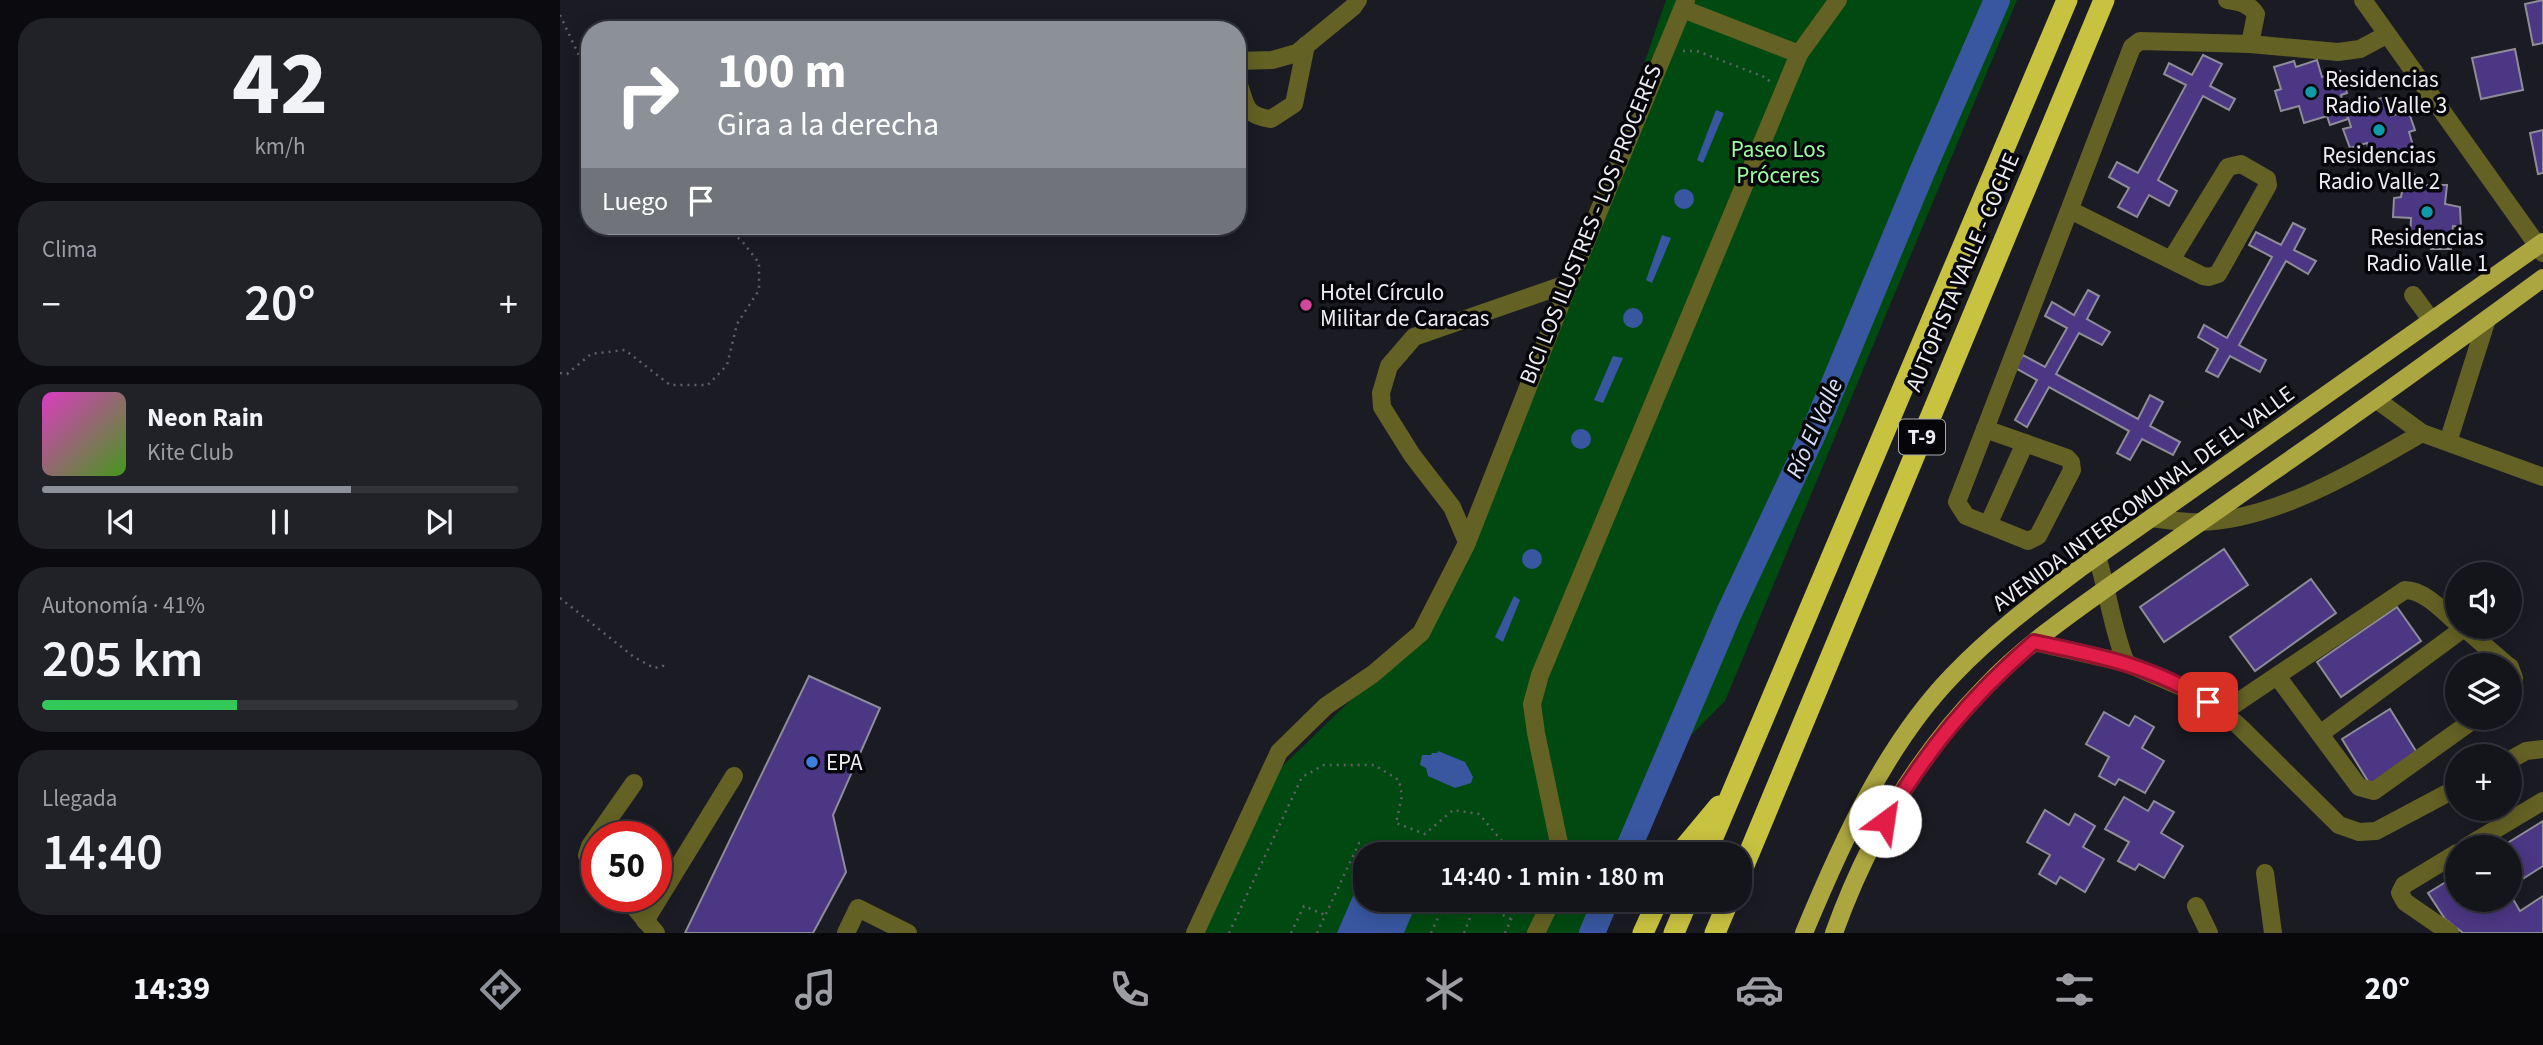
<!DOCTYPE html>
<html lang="es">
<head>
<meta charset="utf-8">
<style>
	:root { --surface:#14141b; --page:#212128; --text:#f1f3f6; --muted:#9d9ea3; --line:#33333a; --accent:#8c9099 }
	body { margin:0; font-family:"Source Sans 3",sans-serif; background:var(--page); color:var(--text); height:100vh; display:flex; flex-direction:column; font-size:26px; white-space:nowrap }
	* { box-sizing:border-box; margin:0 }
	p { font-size:23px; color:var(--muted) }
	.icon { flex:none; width:38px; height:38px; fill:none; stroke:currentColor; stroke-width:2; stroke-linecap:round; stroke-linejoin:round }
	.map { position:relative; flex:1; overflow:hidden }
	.details { display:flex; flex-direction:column; gap:18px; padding:18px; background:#0b0b0f; width:560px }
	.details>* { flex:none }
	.hud { position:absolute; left:21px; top:21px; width:665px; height:214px; border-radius:28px; box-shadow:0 4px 18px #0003,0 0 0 2px var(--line); background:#8c9099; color:#fff; overflow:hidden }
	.fabs { position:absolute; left:1885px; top:562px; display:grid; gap:14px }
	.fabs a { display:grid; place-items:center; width:77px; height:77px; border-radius:50%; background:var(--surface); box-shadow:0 4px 18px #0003,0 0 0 2px var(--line); font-size:35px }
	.speed { position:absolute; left:21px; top:821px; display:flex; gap:14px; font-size:35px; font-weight:700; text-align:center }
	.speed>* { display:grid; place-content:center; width:91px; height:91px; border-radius:50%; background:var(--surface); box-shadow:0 4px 18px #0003,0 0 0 2px var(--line); line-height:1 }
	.speed .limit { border:10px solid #d22; background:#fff; color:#111 }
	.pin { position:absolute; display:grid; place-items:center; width:60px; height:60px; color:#fff; margin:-30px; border-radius:14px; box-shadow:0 4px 10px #0006 }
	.me { position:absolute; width:77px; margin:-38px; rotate:31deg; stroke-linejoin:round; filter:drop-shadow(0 0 5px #0008) }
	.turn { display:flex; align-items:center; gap:24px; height:147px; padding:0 21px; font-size:32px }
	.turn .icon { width:91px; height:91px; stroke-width:2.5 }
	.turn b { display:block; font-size:49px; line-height:60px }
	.then { display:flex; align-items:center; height:66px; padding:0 21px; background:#0003; gap:14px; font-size:26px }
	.big { font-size:52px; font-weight:600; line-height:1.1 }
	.details .card { flex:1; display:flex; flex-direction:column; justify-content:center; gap:10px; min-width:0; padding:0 24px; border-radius:28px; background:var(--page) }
	.details .dial { align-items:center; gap:0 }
	.dial b { font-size:91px; line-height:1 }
	.song { display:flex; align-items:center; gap:21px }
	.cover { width:84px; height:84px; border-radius:10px; background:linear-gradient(135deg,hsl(310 70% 55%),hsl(100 70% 35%)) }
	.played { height:7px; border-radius:4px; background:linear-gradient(90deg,var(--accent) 65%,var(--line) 65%) }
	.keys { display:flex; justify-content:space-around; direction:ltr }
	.heat { display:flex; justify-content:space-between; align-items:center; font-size:38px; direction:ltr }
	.charge { height:10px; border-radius:5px; background:linear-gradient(90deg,#34c759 41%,var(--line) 0) }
	.trip { position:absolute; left:793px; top:842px; width:399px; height:70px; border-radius:28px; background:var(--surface); box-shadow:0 4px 18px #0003,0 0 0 2px var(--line); font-weight:600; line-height:70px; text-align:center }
	.dock { display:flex; height:112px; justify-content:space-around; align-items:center; background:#08080b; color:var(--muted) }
	.dock .icon { width:49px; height:49px }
	.dock .current { color:var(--accent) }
	.dock b { font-size:32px; color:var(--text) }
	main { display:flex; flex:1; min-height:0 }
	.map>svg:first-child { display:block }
</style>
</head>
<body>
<main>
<section class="details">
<div class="card dial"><b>42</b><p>km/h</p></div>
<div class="card"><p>Clima</p>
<div class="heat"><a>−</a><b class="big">20°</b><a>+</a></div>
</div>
<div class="card">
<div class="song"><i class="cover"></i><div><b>Neon Rain</b><p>Kite Club</p></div></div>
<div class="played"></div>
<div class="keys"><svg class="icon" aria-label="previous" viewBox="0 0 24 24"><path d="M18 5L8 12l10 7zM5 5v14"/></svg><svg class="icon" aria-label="pause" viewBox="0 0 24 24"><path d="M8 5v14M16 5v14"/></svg><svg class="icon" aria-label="next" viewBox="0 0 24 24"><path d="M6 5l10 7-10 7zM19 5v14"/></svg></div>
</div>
<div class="card"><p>Autonomía · 41%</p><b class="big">205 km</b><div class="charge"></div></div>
<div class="card"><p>Llegada</p><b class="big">14:40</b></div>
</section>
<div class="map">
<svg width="1983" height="933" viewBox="0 0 1983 933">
	<rect width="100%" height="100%" fill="#1b1b24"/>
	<!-- green -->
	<path fill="#004a11" d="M 1106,0 L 1457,0 L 1165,701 L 1086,780 L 1054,854 L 805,854 L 805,900 L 1034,900 L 1019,933 L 633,933 L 704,784 L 851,642 L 907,542 L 1009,283 Z"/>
	<!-- water -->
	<g fill="#3857a0">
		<path d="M 1156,110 L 1164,113 L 1143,163 L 1137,160 Z"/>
		<circle cx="1124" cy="199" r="10"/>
		<path d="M 1102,235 L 1111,238 L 1092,283 L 1086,280 Z"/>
		<circle cx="1073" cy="318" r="10"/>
		<path d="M 1053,356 L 1063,358 L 1043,403 L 1034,400 Z"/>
		<circle cx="1021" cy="439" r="10"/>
		<circle cx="972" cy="559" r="10"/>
		<path d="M 954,596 L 960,600 L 943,642 L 935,637 Z"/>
		<path d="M 878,751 L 905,762 L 913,777 L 911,783 L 895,788 L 868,776 L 866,768 L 860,765 L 862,755 L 871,755 L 872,753 L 877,753 Z"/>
		<path d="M 805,868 L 805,900 L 858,900 L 844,933 L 777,933 Z"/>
	</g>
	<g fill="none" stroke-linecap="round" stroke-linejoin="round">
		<!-- river -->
		<g stroke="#3857a0" stroke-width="26">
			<path d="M 1066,854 L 1169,613 L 1253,434 L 1362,172 L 1437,0"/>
			<path d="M 1032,933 L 1046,900"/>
		</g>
	</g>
	<!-- building -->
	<g fill="#4b3783" stroke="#8e8c98" stroke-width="2">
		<path d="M 1983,0 L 1983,43 L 1973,45 L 1965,4 Z"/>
		<path d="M 1955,49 L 1963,90 L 1921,99 L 1912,58 Z"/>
		<path d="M 1643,55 L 1662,64 L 1650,86 L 1675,99 L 1669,110 L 1643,96 L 1598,180 L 1617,191 L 1609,206 L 1589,195 L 1577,217 L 1558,207 L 1569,188 L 1549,177 L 1557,162 L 1578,173 L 1626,85 L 1604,74 L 1609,63 L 1632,75 Z"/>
		<path d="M 1757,60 L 1762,77 L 1780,71 L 1787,93 L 1781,95 L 1788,119 L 1770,125 L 1767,116 L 1744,123 L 1739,106 L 1721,111 L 1715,91 L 1721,89 L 1714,67 L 1734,61 L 1736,67 Z"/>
		<path d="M 1825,97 L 1831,116 L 1848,110 L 1855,130 L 1849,132 L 1856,156 L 1836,162 L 1834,155 L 1812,162 L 1807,143 L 1790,148 L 1783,129 L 1791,127 L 1784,104 L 1803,98 L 1804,103 Z"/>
		<path d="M 1983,130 L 1983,173 L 1978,174 L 1970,133 Z"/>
		<path d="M 1845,173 L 1862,176 L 1863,185 L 1887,185 L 1885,204 L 1900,207 L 1901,227 L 1893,226 L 1891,249 L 1871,249 L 1871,239 L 1850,237 L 1851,218 L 1833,217 L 1834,198 L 1841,197 Z"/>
		<path d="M 1733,223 L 1745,229 L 1734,250 L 1756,261 L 1748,274 L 1726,261 L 1679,345 L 1706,360 L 1700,372 L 1670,356 L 1658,377 L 1646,371 L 1658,349 L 1638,337 L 1644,325 L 1667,338 L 1712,257 L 1689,245 L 1696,232 L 1721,245 Z"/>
		<path d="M 1528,290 L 1539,296 L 1527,319 L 1550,332 L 1542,345 L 1519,333 L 1496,374 L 1578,419 L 1590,395 L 1603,402 L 1590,426 L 1620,442 L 1613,455 L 1582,439 L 1570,460 L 1557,453 L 1569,431 L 1489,387 L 1467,427 L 1455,420 L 1477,380 L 1455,368 L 1463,355 L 1485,367 L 1507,328 L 1485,316 L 1492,302 L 1514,315 Z"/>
		<path d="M 1664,549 L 1688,585 L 1604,642 L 1580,607 Z"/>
		<path d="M 1751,579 L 1776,613 L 1695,671 L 1670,637 Z"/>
		<path d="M 1837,607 L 1861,641 L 1781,697 L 1757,662 Z"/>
		<path d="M 249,676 L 320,708 L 273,815 L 286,872 L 253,933 L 125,933 Z"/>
		<path d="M 1830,709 L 1859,756 L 1811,786 L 1782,739 Z"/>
		<path d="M 1544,712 L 1569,726 L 1575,716 L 1594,727 L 1582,748 L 1604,761 L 1585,793 L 1559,779 L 1555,785 L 1539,776 L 1549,757 L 1526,744 Z"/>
		<path d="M 1564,797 L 1588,811 L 1594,801 L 1614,812 L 1601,833 L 1623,846 L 1604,878 L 1579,864 L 1575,870 L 1558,861 L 1569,842 L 1545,829 Z"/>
		<path d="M 1485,810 L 1509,825 L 1515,814 L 1535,826 L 1523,847 L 1544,859 L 1525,892 L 1500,877 L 1496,884 L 1479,874 L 1490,855 L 1467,842 Z"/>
		<path d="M 1983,821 L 1983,866 L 1950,887 L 1950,847 L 1941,847 Z"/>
		<path d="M 1897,875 L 1897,900 L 1950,900 L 1950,894 L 1960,911 L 1983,896 L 1983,933 L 1903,933 L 1885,919 L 1868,893 Z"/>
	</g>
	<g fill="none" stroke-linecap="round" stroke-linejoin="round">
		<!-- path -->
		<g stroke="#606069" stroke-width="2.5" stroke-dasharray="2 5" stroke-linecap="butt">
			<path d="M 0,15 L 30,79"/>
			<path d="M 1123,51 L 1137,51 L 1207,78 L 1210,82"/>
			<path d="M 0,373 L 7,374 L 31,354 L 65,350 L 110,385 L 148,385 L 167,365 L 177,324 L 199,290 L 199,263 L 182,241 L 163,226"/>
			<path d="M 0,598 L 74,657 L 94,668 L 103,666 L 104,660"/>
			<path d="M 669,933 L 742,777 L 764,765 L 814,765 L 839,780 L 842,796 L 836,823 L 865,834 L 893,810 L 919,814 L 953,854"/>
			<path d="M 731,933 L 744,906 L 765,915"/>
			<path d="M 757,933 L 799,843 L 823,854"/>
			<path d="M 871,933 L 886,900"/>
			<path d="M 904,933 L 916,902 L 951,919"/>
			<path d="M 945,933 L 960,900"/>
		</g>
		<!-- minor -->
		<g stroke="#646124" stroke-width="18">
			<path d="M 1667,0 C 1678,2 1689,3 1696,14 L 1690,44"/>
			<path d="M 1803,0 L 1983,253"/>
			<path d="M 1123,9 L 1239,54"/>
			<path d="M 677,61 L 712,60 L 737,53 L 793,7 L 798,0"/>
			<path d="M 677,80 C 687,104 682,115 711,119 L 734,104 L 746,45"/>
			<path d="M 1510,210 L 1643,276 L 1649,277 L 1658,274 L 1708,185 L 1707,179 L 1681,164 L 1668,167 L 1611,260"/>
			<path d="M 1853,295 L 1872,321"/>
			<path d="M 1817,400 L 1862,433 L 1983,477"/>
			<path d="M 1425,429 L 1465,443"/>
			<path d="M 1888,442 L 1927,319"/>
			<path d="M 1591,518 C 1607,520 1623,523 1639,522 C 1713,521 1799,470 1862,433"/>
			<path d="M 1428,525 L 1465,443 L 1507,458 L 1511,462 L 1512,470 L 1478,536 L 1468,541 L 1406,516 L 1397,502 L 1572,47 L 1580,41 L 1690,44 L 1778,52 L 1800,49 L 1826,35"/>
			<path d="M 907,542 L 892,507 L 852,455 L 822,407 L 821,393 L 829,366 L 854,337 L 1009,283"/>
			<path d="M 1537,556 C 1548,592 1552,628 1566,663"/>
			<path d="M 1902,626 L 1947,665"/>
			<path d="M 1474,642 L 1566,663 L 1633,692 L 1663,712 L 1681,728 L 1779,825 L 1799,832 L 1816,831 L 1897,788"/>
			<path d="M 1950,667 L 1954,678 L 1950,690"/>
			<path d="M 1717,676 L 1799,787 L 1814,791 L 1916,718"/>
			<path d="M 1663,712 L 1845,590 C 1864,590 1883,611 1897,623"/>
			<path d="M 1760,734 L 1904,628"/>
			<path d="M 1950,760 L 1966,751 L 1983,749"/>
			<path d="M 1906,847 L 1983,801"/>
			<path d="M 999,854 L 999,843 L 976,733 L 972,704 L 980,675 L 1239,54 L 1278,0"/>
			<path d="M 37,869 L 27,855 L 30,846 L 74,783"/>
			<path d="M 1705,873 L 1713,933"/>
			<path d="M 65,896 L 96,933"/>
			<path d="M 1636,906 L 1649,933"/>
			<path d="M 85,921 L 174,776"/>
			<path d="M 286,933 L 298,908 L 348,933"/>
			<path d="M 635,933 L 719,752 L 766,706 L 813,674 L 861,633 L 906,545 L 1009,283 L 1126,0"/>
			<path d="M 976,933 L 992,900"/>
			<path d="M 1890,933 L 1845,902 L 1840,893 L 1844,885 L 1897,853"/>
		</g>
		<!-- major -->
		<g stroke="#aba63f" stroke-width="18">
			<path d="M 1244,933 C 1281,844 1325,745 1393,675 C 1431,635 1475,602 1519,569 L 1983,242"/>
			<path d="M 1274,933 C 1307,841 1356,757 1425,687 C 1465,645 1513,612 1561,578 C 1610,544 1659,509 1708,475 C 1801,411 1892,345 1983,278"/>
		</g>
		<!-- highway -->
		<g stroke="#c8c241" stroke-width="21">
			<path d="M 1119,854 L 1159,806"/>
			<path d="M 1146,854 L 1507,0"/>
			<path d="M 1180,875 L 1544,0"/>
			<path d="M 1083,933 L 1098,900"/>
			<path d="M 1114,933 L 1128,900"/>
			<path d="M 1155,933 L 1169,900"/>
		</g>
	</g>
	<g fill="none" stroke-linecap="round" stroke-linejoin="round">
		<defs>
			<path id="route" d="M 1325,821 C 1366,751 1412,695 1474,642 C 1535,655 1595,666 1648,702"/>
		</defs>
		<!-- route casing -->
		<use href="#route" stroke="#92132f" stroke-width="18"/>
		<!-- route -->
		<use href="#route" stroke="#e11d48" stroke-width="12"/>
	</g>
	<!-- markers -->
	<g fill="#0f9aa8" stroke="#06060a" stroke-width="2.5">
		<circle cx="1751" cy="92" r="7"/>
		<circle cx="1819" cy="130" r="7"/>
		<circle cx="1867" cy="212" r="7"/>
	</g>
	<circle fill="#d1479c" stroke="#06060a" stroke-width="2.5" cx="746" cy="305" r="7"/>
	<circle fill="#3f7fe0" stroke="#06060a" stroke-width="2.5" cx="252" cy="762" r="7"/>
	<g text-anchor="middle" stroke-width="7" stroke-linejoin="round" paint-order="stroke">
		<!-- shield labels -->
		<rect fill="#06060a" stroke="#a8a8ae" stroke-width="2" x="1339" y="419.5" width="46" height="35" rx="5"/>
		<g font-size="21" font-weight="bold" fill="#ededf4">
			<text x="1362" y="444">T-9</text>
		</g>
		<!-- poi labels -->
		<g font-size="23" fill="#ededf4" stroke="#06060a" text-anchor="start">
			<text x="1765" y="87">Residencias<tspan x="1765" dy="26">Radio Valle 3</tspan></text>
			<text x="1819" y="163" text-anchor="middle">Residencias<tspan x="1819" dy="26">Radio Valle 2</tspan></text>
			<text x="1867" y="245" text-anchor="middle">Residencias<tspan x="1867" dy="26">Radio Valle 1</tspan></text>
			<text x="760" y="300">Hotel Círculo<tspan x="760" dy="26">Militar de Caracas</tspan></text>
			<text x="266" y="770">EPA</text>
		</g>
		<!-- park labels -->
		<g font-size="23" fill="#9bfca2" stroke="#06060a">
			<text x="1218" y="157">Paseo Los<tspan x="1218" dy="26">Próceres</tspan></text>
		</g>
		<!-- street labels -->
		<g font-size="23" fill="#ededf4" stroke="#06060a">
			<text transform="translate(1030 224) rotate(-68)" y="8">BICI LOS ILUSTRES - LOS PROCERES</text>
			<text transform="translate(1402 272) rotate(-67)" y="8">AUTOPISTA VALLE - COCHE</text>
			<text transform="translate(1583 498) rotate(-36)" y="8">AVENIDA INTERCOMUNAL DE EL VALLE</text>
		</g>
		<!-- water labels -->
		<g font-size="24" font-style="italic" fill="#d8e2f7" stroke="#06060a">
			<text transform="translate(1254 428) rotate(-66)" y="8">Río El Valle</text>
		</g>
	</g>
</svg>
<div class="fabs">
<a><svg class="icon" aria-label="sound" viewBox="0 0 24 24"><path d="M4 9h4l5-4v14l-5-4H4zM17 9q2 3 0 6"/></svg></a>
<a><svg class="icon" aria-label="layers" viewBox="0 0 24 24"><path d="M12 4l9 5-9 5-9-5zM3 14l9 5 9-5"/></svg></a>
<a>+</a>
<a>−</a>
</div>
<div class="speed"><div class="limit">50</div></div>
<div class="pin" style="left:1648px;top:702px;background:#d93025"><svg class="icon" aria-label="arrive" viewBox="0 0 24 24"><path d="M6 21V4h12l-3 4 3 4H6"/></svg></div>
<svg class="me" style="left:1325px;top:821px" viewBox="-20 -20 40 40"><circle r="19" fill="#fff"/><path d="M0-13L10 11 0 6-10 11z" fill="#e11d48"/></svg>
<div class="trip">14:40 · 1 min · 180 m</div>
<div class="hud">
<div class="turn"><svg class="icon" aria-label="right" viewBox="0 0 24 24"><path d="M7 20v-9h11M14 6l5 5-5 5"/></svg><div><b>100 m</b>Gira a la derecha</div></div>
<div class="then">Luego<svg class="icon" aria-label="arrive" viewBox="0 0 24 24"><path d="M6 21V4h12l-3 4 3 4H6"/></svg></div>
</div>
</div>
</main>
<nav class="dock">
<b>14:39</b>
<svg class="icon current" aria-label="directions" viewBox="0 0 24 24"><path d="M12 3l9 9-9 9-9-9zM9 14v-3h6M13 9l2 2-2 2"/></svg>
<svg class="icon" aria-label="music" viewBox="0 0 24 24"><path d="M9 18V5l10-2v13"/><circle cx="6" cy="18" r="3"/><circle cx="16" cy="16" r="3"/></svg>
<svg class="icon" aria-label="phone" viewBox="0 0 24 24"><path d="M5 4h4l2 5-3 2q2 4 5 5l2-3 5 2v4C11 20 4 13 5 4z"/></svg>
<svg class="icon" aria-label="climate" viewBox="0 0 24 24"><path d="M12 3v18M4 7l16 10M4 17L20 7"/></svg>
<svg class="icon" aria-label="car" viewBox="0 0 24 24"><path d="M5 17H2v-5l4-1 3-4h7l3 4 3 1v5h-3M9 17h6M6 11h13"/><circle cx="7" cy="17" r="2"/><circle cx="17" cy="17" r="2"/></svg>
<svg class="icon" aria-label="filters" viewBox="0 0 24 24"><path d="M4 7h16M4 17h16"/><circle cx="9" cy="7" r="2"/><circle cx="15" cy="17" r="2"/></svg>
<b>20°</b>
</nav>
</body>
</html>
